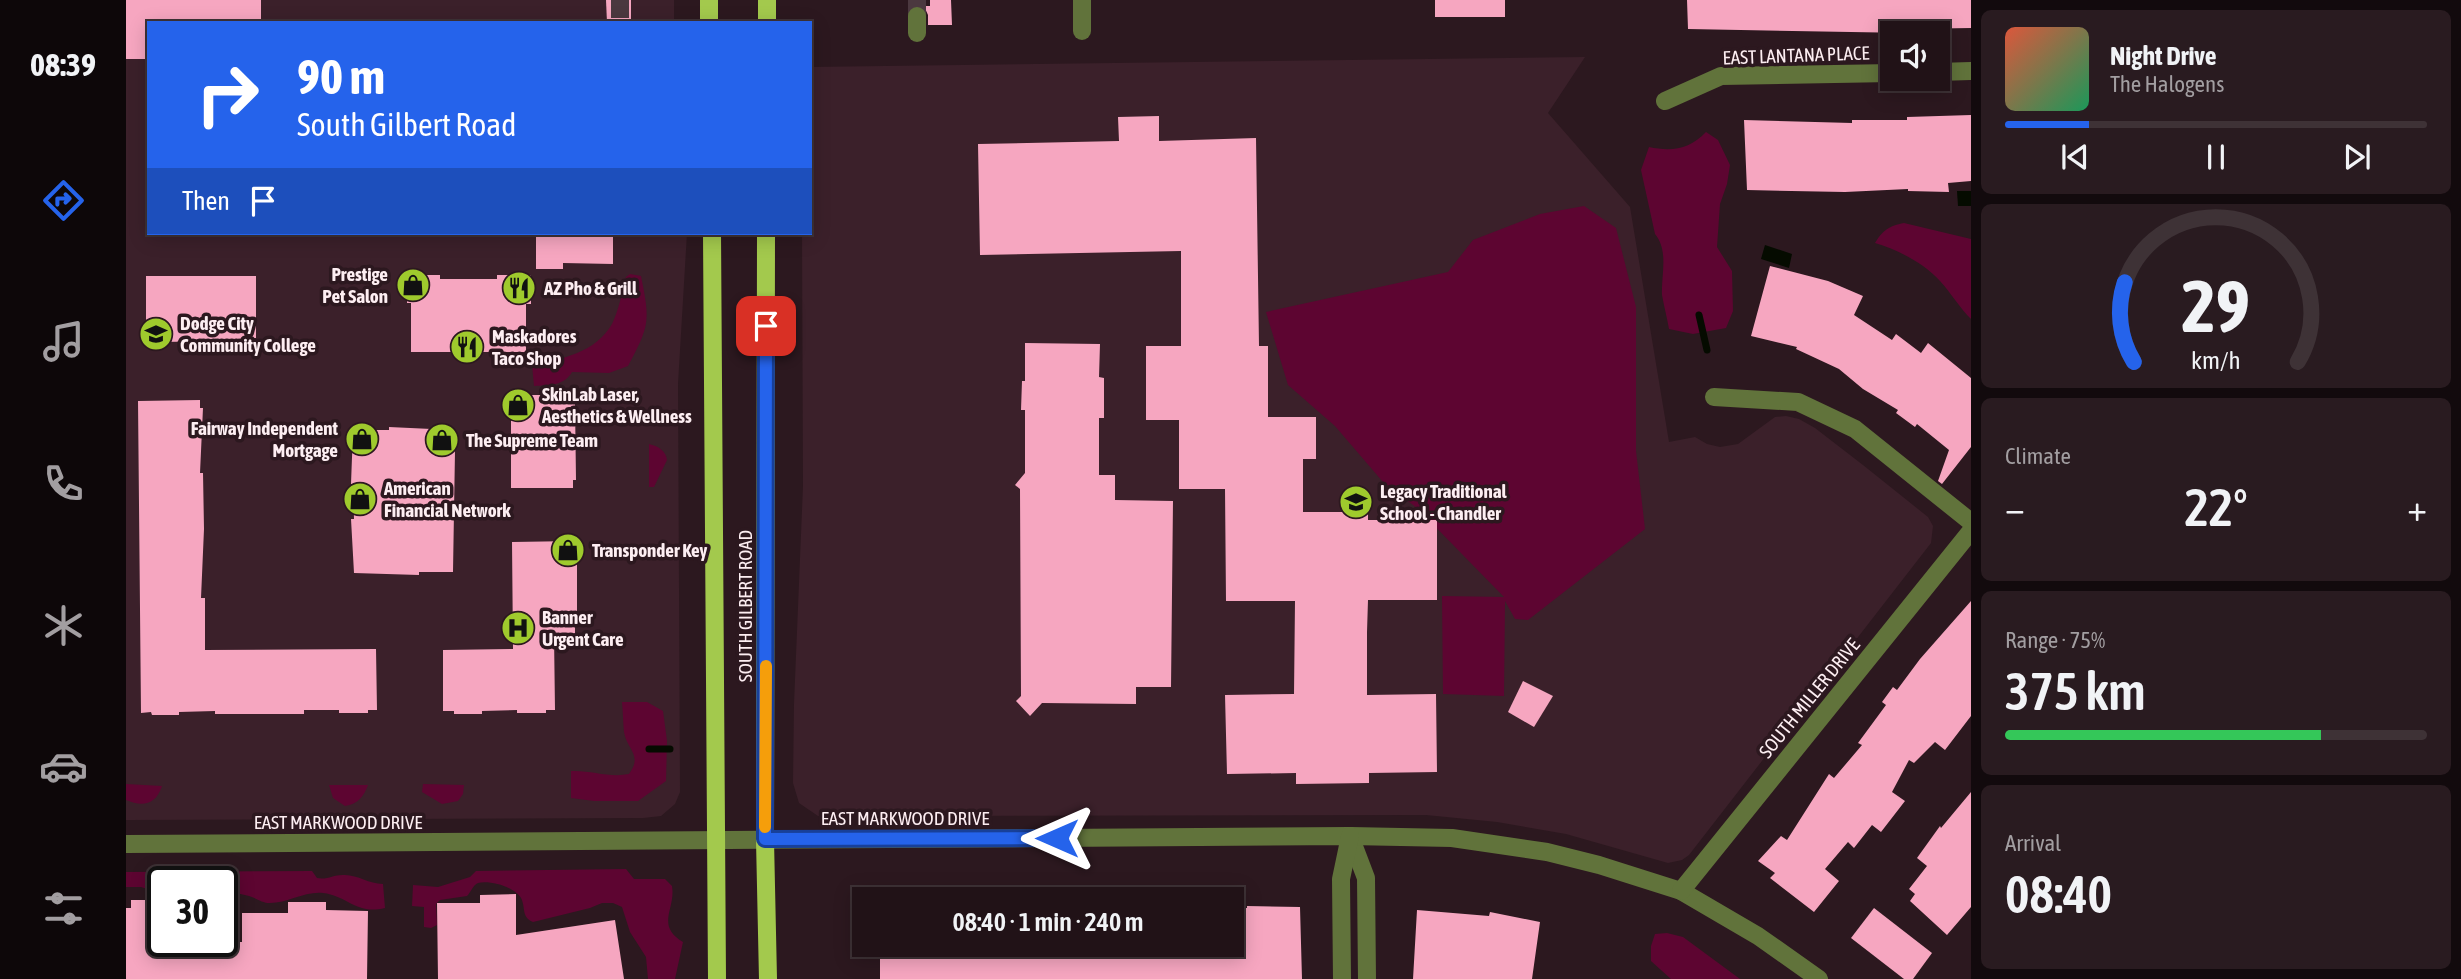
<!DOCTYPE html>
<html lang="en">
<head>
<meta charset="utf-8">
<style>
	:root { --surface:#211217; --page:#291b20; --text:#f1f3f6; --muted:#a29ea1; --line:#3e3236; --accent:#2563eb }
	body { margin:0; font-family:"Asap Condensed",sans-serif; background:var(--page); color:var(--text); height:100vh; display:flex; flex-direction:column; font-size:26px; white-space:nowrap }
	* { box-sizing:border-box; margin:0 }
	p { font-size:23px; color:var(--muted) }
	.icon { flex:none; width:38px; height:38px; fill:none; stroke:currentColor; stroke-width:2; stroke-linecap:round; stroke-linejoin:round }
	.map { position:relative; flex:1; overflow:hidden }
	.side { display:flex; flex-direction:column; gap:10px; padding:10px; background:#120a0d; width:490px }
	.side>* { flex:none }
	.guide { position:absolute; left:21px; top:21px; width:665px; height:214px; border-radius:0px; box-shadow:0 4px 18px #0003,0 0 0 2px var(--line); background:#2563eb; color:#fff; overflow:hidden }
	.buttons { position:absolute; left:1754px; top:21px; display:grid; gap:14px }
	.buttons a { display:grid; place-items:center; width:70px; height:70px; border-radius:0px; background:var(--surface); box-shadow:0 4px 18px #0003,0 0 0 2px var(--line); font-size:35px }
	.speed { position:absolute; left:21px; top:866px; display:flex; gap:14px; font-size:35px; font-weight:700; text-align:center }
	.speed>* { display:grid; place-content:center; width:91px; height:91px; border-radius:50%; background:var(--surface); box-shadow:0 4px 18px #0003,0 0 0 2px var(--line); line-height:1 }
	.speed .limit { border:4px solid #111; border-radius:10px; background:#fff; color:#111 }
	.pin { position:absolute; display:grid; place-items:center; width:60px; height:60px; color:#fff; margin:-30px; border-radius:14px; box-shadow:0 4px 10px #0006 }
	.me { position:absolute; width:77px; margin:-38px; rotate:270deg; stroke-linejoin:round; filter:drop-shadow(0 0 5px #0008) }
	.turn { display:flex; align-items:center; gap:24px; height:147px; padding:0 35px; font-size:32px }
	.turn .icon { width:91px; height:91px; stroke-width:2.5 }
	.turn b { display:block; font-size:49px; line-height:60px }
	.then { display:flex; align-items:center; height:66px; padding:0 35px; background:#0003; gap:14px; font-size:26px }
	.big { font-size:52px; font-weight:600; line-height:1.1 }
	.side .card { flex:1; display:flex; flex-direction:column; justify-content:center; gap:10px; min-width:0; padding:0 24px; border-radius:10px; background:var(--page) }
	.side .dial { align-items:center; gap:0 }
	.dial svg { height:182px; overflow:visible; fill:none; stroke:var(--line); stroke-width:7; stroke-linecap:round; text-anchor:middle }
	.dial text { fill:var(--text); stroke:none }
	.song { display:flex; align-items:center; gap:21px }
	.cover { width:84px; height:84px; border-radius:10px; background:linear-gradient(135deg,hsl(10 70% 55%),hsl(150 70% 35%)) }
	.played { height:7px; border-radius:4px; background:linear-gradient(90deg,var(--accent) 20%,var(--line) 20%) }
	.keys { display:flex; justify-content:space-around; direction:ltr }
	.heat { display:flex; justify-content:space-between; align-items:center; font-size:38px; direction:ltr }
	.charge { height:10px; border-radius:5px; background:linear-gradient(90deg,#34c759 75%,var(--line) 0) }
	.trip { position:absolute; left:726px; top:887px; width:392px; height:70px; border-radius:0px; background:var(--surface); box-shadow:0 4px 18px #0003,0 0 0 2px var(--line); font-weight:600; line-height:70px; text-align:center }
	main { display:flex; flex:1; min-height:0 }
	.dock { display:flex; flex-direction:column; width:126px; justify-content:space-around; align-items:center; background:#0d0709; color:var(--muted) }
	.dock .icon { width:49px; height:49px }
	.dock .active { color:var(--accent) }
	.dock b { font-size:32px; color:var(--text) }
	.map>svg:first-child { display:block }
</style>
</head>
<body>
<main>
<nav class="dock">
<b>08:39</b>
<svg class="icon active" aria-label="directions" viewBox="0 0 24 24"><path d="M12 3l9 9-9 9-9-9zM9 14v-3h6M13 9l2 2-2 2"/></svg>
<svg class="icon" aria-label="music" viewBox="0 0 24 24"><path d="M9 18V5l10-2v13"/><circle cx="6" cy="18" r="3"/><circle cx="16" cy="16" r="3"/></svg>
<svg class="icon" aria-label="phone" viewBox="0 0 24 24"><path d="M5 4h4l2 5-3 2q2 4 5 5l2-3 5 2v4C11 20 4 13 5 4z"/></svg>
<svg class="icon" aria-label="climate" viewBox="0 0 24 24"><path d="M12 3v18M4 7l16 10M4 17L20 7"/></svg>
<svg class="icon" aria-label="car" viewBox="0 0 24 24"><path d="M5 17H2v-5l4-1 3-4h7l3 4 3 1v5h-3M9 17h6M6 11h13"/><circle cx="7" cy="17" r="2"/><circle cx="17" cy="17" r="2"/></svg>
<svg class="icon" aria-label="filters" viewBox="0 0 24 24"><path d="M4 7h16M4 17h16"/><circle cx="9" cy="7" r="2"/><circle cx="15" cy="17" r="2"/></svg>
</nav>
<div class="map">
<svg width="1845" height="979" viewBox="0 0 1845 979">
	<rect width="100%" height="100%" fill="#2c181f"/>
	<!-- built -->
	<g fill="#3b202a">
		<path d="M 0,0 L 548,0 L 548,23 L 23,23 L 23,233 L 561,233 L 552,384 L 554,792 L 549,804 L 535,816 L 517,818 L 0,820 Z"/>
		<path d="M 1459,57 L 1422,113 L 1504,207 L 1543,442 L 1569,437 L 1581,444 L 1594,447 L 1612,444 L 1649,417 L 1660,416 L 1673,419 L 1689,428 L 1737,465 L 1802,517 L 1807,526 L 1805,543 L 1563,855 L 1556,860 L 1542,863 L 1440,834 L 1371,822 L 1300,815 L 692,816 L 673,803 L 667,783 L 668,704 L 677,486 L 676,233 L 684,233 L 684,67 Z"/>
	</g>
	<!-- green -->
	<g fill="#5d0531">
		<path d="M 1580,132 L 1592,140 L 1604,165 L 1601,184 L 1594,204 L 1591,247 L 1606,271 L 1607,311 L 1600,328 L 1567,334 L 1543,329 C 1541,318 1538,306 1536,295 C 1535,275 1543,251 1529,234 L 1515,170 L 1523,147 C 1546,152 1564,149 1580,132 Z"/>
		<path d="M 1458,206 L 1490,228 L 1510,307 L 1510,451 L 1519,529 L 1402,620 L 1389,619 L 1379,601 L 1378,696 L 1317,694 L 1316,596 L 1378,597 L 1291,508 L 1257,482 L 1209,426 L 1162,385 L 1140,312 L 1322,272 L 1347,240 L 1414,214 Z"/>
		<path d="M 1778,223 L 1845,239 L 1845,319 C 1833,307 1825,293 1814,281 C 1798,263 1772,250 1749,243 C 1757,230 1763,226 1778,223 Z"/>
		<path d="M 504,274 L 515,276 C 524,321 524,325 502,366 L 483,373 L 446,372 C 438,386 423,385 408,386 L 406,364 C 436,360 470,352 486,324 C 493,310 496,292 500,277 Z"/>
		<path d="M 523,444 C 532,446 540,451 541,460 L 528,487 L 523,487 Z"/>
		<path d="M 496,702 L 521,702 L 537,711 L 541,741 L 540,781 L 512,801 L 468,801 L 445,798 L 445,771 C 465,770 483,778 503,774 C 517,755 501,750 498,732 C 497,722 497,712 496,702 Z"/>
		<path d="M 0,784 L 36,786 C 30,805 16,807 0,800 Z"/>
		<path d="M 297,784 L 338,785 L 337,794 L 332,801 L 316,804 L 296,792 Z"/>
		<path d="M 203,785 L 242,785 C 238,796 232,804 219,806 L 207,798 Z"/>
		<path d="M 500,869 L 508,879 L 539,879 L 546,886 C 550,909 529,925 557,942 L 549,979 L 522,979 L 520,957 L 504,932 L 496,907 L 487,903 L 476,903 L 464,908 L 407,922 C 395,917 400,908 395,898 C 389,887 364,880 352,883 C 347,885 345,892 341,896 L 314,900 L 310,904 L 311,925 L 305,928 L 298,927 L 298,907 L 286,906 L 287,885 L 312,887 L 344,877 L 350,871 Z"/>
		<path d="M 186,871 L 191,878 C 202,880 208,874 219,875 C 232,875 243,884 257,884 L 259,908 C 230,915 222,896 197,893 C 179,891 162,903 144,903 C 136,903 130,898 123,896 C 114,893 106,893 96,894 L 96,882 L 37,882 L 37,894 L 15,887 L 0,887 L 0,872 Z"/>
		<path d="M 1541,933 L 1557,937 L 1614,979 L 1545,979 L 1525,961 L 1525,946 L 1529,934 Z"/>
	</g>
	<!-- water -->
	<g fill="#050b00">
		<path d="M 1831,191 L 1845,191 L 1845,206 L 1832,206 Z"/>
		<path d="M 1639,245 L 1666,254 L 1663,268 L 1635,259 Z"/>
	</g>
	<g fill="none" stroke-linecap="round" stroke-linejoin="round">
		<!-- stream -->
		<g stroke="#050b00" stroke-width="7">
			<path d="M 1573,315 L 1581,350"/>
			<path d="M 523,749 L 544,749"/>
		</g>
	</g>
	<!-- building -->
	<g fill="#f6a6c0">
		<path d="M 0,0 L 135,0 L 135,23 L 23,23 L 23,59 L 0,59 Z"/>
		<path d="M 480,0 L 505,0 L 505,23 L 481,23 Z"/>
		<path d="M 804,0 L 825,0 L 826,25 L 802,25 L 802,15 L 798,6 L 804,6 Z"/>
		<rect x="1309" y="0" width="70" height="17"/>
		<path d="M 1561,0 L 1845,0 L 1845,28 L 1783,29 L 1783,33 L 1562,29 Z"/>
		<path d="M 1845,115 L 1845,181 L 1822,183 L 1823,192 L 1782,191 L 1782,189 L 1719,192 L 1621,190 L 1618,120 L 1726,123 L 1726,120 L 1781,120 L 1781,117 Z"/>
		<path d="M 1033,116 L 1033,141 L 1130,138 L 1133,346 L 1142,346 L 1142,417 L 1190,417 L 1190,459 L 1177,459 L 1177,512 L 1242,512 L 1242,520 L 1311,520 L 1311,600 L 1242,600 L 1241,632 L 1241,695 L 1310,694 L 1311,772 L 1243,773 L 1243,783 L 1170,784 L 1170,773 L 1101,774 L 1099,695 L 1168,694 L 1169,601 L 1100,601 L 1099,489 L 1053,489 L 1053,420 L 1020,420 L 1020,346 L 1055,346 L 1055,251 L 854,255 L 852,144 L 993,141 L 992,117 Z"/>
		<path d="M 413,233 L 487,233 L 487,264 L 437,263 L 437,269 L 410,269 L 410,235 L 413,235 Z"/>
		<path d="M 1644,266 L 1702,281 L 1737,296 L 1728,315 L 1766,340 L 1770,334 L 1795,353 L 1802,343 L 1845,378 L 1845,447 L 1816,484 L 1812,481 L 1823,450 L 1791,424 L 1789,427 L 1770,413 L 1772,410 L 1737,389 L 1713,369 L 1670,349 L 1671,347 L 1625,336 Z"/>
		<path d="M 281,275 L 314,275 L 314,279 L 371,279 L 371,275 L 405,275 L 405,304 L 400,304 L 400,352 L 285,352 L 285,303 L 281,303 Z"/>
		<path d="M 20,276 L 130,276 L 130,338 L 120,338 L 120,341 L 29,342 L 29,339 L 20,339 Z"/>
		<path d="M 899,343 L 974,344 L 973,377 L 978,378 L 978,418 L 973,418 L 973,475 L 989,475 L 989,500 L 1047,501 L 1045,687 L 1010,687 L 1010,704 L 916,703 L 904,716 L 890,701 L 895,696 L 894,489 L 889,485 L 899,473 L 899,410 L 895,410 L 896,381 L 899,381 Z"/>
		<path d="M 385,395 L 447,395 L 447,404 L 449,404 L 450,480 L 447,480 L 447,488 L 385,488 Z"/>
		<path d="M 74,400 L 74,408 L 77,408 L 74,473 L 77,473 L 78,529 L 75,598 L 79,598 L 79,650 L 250,649 L 251,710 L 242,710 L 242,713 L 213,713 L 213,710 L 178,710 L 178,714 L 89,714 L 89,711 L 53,712 L 53,715 L 26,715 L 25,712 L 15,713 L 12,401 Z"/>
		<path d="M 263,427 L 327,430 L 327,451 L 329,451 L 327,572 L 293,572 L 293,575 L 228,573 L 225,519 L 228,519 L 227,484 L 225,484 L 227,430 L 263,430 Z"/>
		<path d="M 449,541 L 449,551 L 451,551 L 451,627 L 449,627 L 449,635 L 428,635 L 429,710 L 420,710 L 420,713 L 391,713 L 391,710 L 356,711 L 356,714 L 328,714 L 328,711 L 317,711 L 317,650 L 387,649 L 386,542 Z"/>
		<path d="M 1845,601 L 1845,716 L 1819,750 L 1809,742 L 1788,763 L 1783,760 L 1766,792 L 1779,801 L 1755,832 L 1746,825 L 1728,848 L 1722,842 L 1699,869 L 1713,881 L 1688,912 L 1644,878 L 1649,873 L 1632,861 L 1655,836 L 1661,840 L 1703,774 L 1708,778 L 1736,745 L 1732,743 L 1760,705 L 1756,702 L 1767,687 L 1771,690 L 1794,659 Z"/>
		<path d="M 1397,681 L 1427,696 L 1408,727 L 1382,712 Z"/>
		<path d="M 1845,792 L 1845,907 L 1821,935 L 1784,901 L 1789,894 L 1783,889 L 1801,866 L 1791,858 L 1814,826 L 1815,828 Z"/>
		<path d="M 390,894 L 390,935 L 489,920 L 498,979 L 312,979 L 311,903 L 354,903 L 354,895 Z"/>
		<path d="M 5,900 L 37,900 L 37,942 L 116,942 L 116,913 L 162,913 L 162,902 L 200,902 L 200,910 L 242,911 L 241,979 L 0,979 L 0,908 L 5,908 Z"/>
		<path d="M 1121,906 L 1174,907 L 1176,979 L 754,979 L 754,945 L 1106,945 L 1106,908 L 1121,908 Z"/>
		<path d="M 1748,908 L 1806,953 L 1787,979 L 1778,979 L 1725,938 Z"/>
		<path d="M 1291,910 L 1363,916 L 1364,912 L 1414,922 L 1406,979 L 1287,979 Z"/>
	</g>
	<g fill="none" stroke-linecap="round" stroke-linejoin="round">
		<!-- minor-tunnel -->
		<g stroke="#4b383f" stroke-width="18" stroke-dasharray="18 9" stroke-linecap="butt">
			<path d="M 494,0 L 494,23"/>
			<path d="M 791,0 L 791,16"/>
		</g>
		<!-- minor -->
		<g stroke="#61733b" stroke-width="18">
			<path d="M 956,0 L 956,31"/>
			<path d="M 791,16 L 791,33"/>
			<path d="M 1811,72 L 1845,71"/>
			<path d="M 1539,101 L 1595,76 L 1766,73"/>
			<path d="M 1588,397 L 1672,402 L 1729,429 L 1845,522"/>
			<path d="M 1224,836 L 1240,878 L 1241,979"/>
			<path d="M 0,844 L 1224,836 L 1326,838 L 1421,852 L 1473,865 L 1555,891 L 1632,936 L 1693,979"/>
			<path d="M 1555,891 L 1845,531"/>
			<path d="M 1216,979 L 1215,879 L 1224,836"/>
		</g>
		<!-- major -->
		<g stroke="#a3c94d" stroke-width="18">
			<path d="M 583,0 L 583,23"/>
			<path d="M 641,23 L 641,0"/>
			<path d="M 586,233 L 591,979"/>
			<path d="M 640,233 L 639,840 L 642,979"/>
		</g>
	</g>
	<g fill="none" stroke-linecap="round" stroke-linejoin="round">
		<defs>
			<path id="route" d="M 640,326 L 639,839 L 931,838"/>
		</defs>
		<!-- route casing -->
		<use href="#route" stroke="#184099" stroke-width="18"/>
		<!-- route -->
		<use href="#route" stroke="#2563eb" stroke-width="12"/>
		<!-- slow -->
		<path stroke="#f59e0b" stroke-width="12" d="M 639,827 L 640,666"/>
	</g>
	<!-- icons -->
	<defs>
		<symbol id="shop-disc" viewBox="-11 -11 22 22"><circle r="9.5" fill="#9fca2d" stroke="#2c181f"/><path d="M-5-2.5h2.3a2.7 3.5 0 0 1 5.4 0H5L5.5 6h-11ZM-1.5-2.5h3a1.5 2.3 0 0 0-3 0Z" fill="#111"/></symbol>
		<symbol id="restaurant-disc" viewBox="-11 -11 22 22"><circle r="9.5" fill="#9fca2d" stroke="#2c181f"/><path d="M-5-6h1v4h1v-4h1v4h1v-4h1v5L-1.5 .5V6h-2V.5L-5-1ZM5-6V6H3V1.5H1.5Q1.5-4 5-6Z" fill="#111"/></symbol>
		<symbol id="university-disc" viewBox="-11 -11 22 22"><circle r="9.5" fill="#9fca2d" stroke="#2c181f"/><path d="M0-5L7-2L0 1L-7-2ZM-4 1L0 2.5L4 1V4Q0 6-4 4Z" fill="#111"/></symbol>
		<symbol id="school-disc" viewBox="-11 -11 22 22"><circle r="9.5" fill="#9fca2d" stroke="#2c181f"/><path d="M0-5L7-2L0 1L-7-2ZM-4 1L0 2.5L4 1V4Q0 6-4 4Z" fill="#111"/></symbol>
		<symbol id="hospital-disc" viewBox="-11 -11 22 22"><circle r="9.5" fill="#9fca2d" stroke="#2c181f"/><path d="M-5-5h3v3.5h4V-5h3V5h-3V1.5h-4V5h-3Z" fill="#111"/></symbol>
	</defs>
	<g fill-rule="evenodd">
		<use href="#shop-disc" x="268" y="266" width="38" height="38"/>
		<use href="#restaurant-disc" x="374" y="269" width="38" height="38"/>
		<use href="#university-disc" x="11" y="315" width="38" height="38"/>
		<use href="#restaurant-disc" x="322" y="328" width="38" height="38"/>
		<use href="#shop-disc" x="373" y="386" width="38" height="38"/>
		<use href="#shop-disc" x="217" y="420" width="38" height="38"/>
		<use href="#shop-disc" x="297" y="421" width="38" height="38"/>
		<use href="#shop-disc" x="215" y="480" width="38" height="38"/>
		<use href="#school-disc" x="1211" y="483" width="38" height="38"/>
		<use href="#shop-disc" x="423" y="531" width="38" height="38"/>
		<use href="#hospital-disc" x="373" y="609" width="38" height="38"/>
	</g>
	<g text-anchor="middle" stroke-width="7" stroke-linejoin="round" paint-order="stroke">
		<!-- street labels -->
		<g font-size="19" fill="#fdeef2" stroke="#2c181f">
			<text transform="translate(1670 55) rotate(-2)" y="7">EAST LANTANA PLACE</text>
			<text transform="translate(619 606) rotate(-90)" y="7">SOUTH GILBERT ROAD</text>
			<text transform="translate(1683 698) rotate(-51)" y="7">SOUTH MILLER DRIVE</text>
			<text x="779" y="825">EAST MARKWOOD DRIVE</text>
			<text x="212" y="829">EAST MARKWOOD DRIVE</text>
		</g>
		<!-- poi labels -->
		<g font-size="19" font-weight="bold" fill="#fdeef2" stroke="#2c181f" text-anchor="start">
			<text x="262" y="281" text-anchor="end">Prestige<tspan x="262" dy="22">Pet Salon</tspan></text>
			<text x="418" y="295">AZ Pho &amp; Grill</text>
			<text x="54" y="330">Dodge City<tspan x="54" dy="22">Community College</tspan></text>
			<text x="366" y="343">Maskadores<tspan x="366" dy="22">Taco Shop</tspan></text>
			<text x="416" y="401">SkinLab Laser,<tspan x="416" dy="22">Aesthetics &amp; Wellness</tspan></text>
			<text x="212" y="435" text-anchor="end">Fairway Independent<tspan x="212" dy="22">Mortgage</tspan></text>
			<text x="340" y="447">The Supreme Team</text>
			<text x="258" y="495">American<tspan x="258" dy="22">Financial Network</tspan></text>
			<text x="1254" y="498">Legacy Traditional<tspan x="1254" dy="22">School - Chandler</tspan></text>
			<text x="466" y="557">Transponder Key</text>
			<text x="416" y="624">Banner<tspan x="416" dy="22">Urgent Care</tspan></text>
		</g>
	</g>
</svg>
<div class="buttons">
<a><svg class="icon" aria-label="sound" viewBox="0 0 24 24"><path d="M4 9h4l5-4v14l-5-4H4zM17 9q2 3 0 6"/></svg></a>
</div>
<div class="speed"><div class="limit">30</div></div>
<div class="pin" style="left:640px;top:326px;background:#d93025"><svg class="icon" aria-label="arrive" viewBox="0 0 24 24"><path d="M6 21V4h12l-3 4 3 4H6"/></svg></div>
<svg class="me" style="left:931px;top:838px" viewBox="-20 -20 40 40"><path d="M0-17L14 15 0 8-14 15z" fill="#2563eb" stroke="#fff" stroke-width="4"/></svg>
<div class="trip">08:40 · 1 min · 240 m</div>
<div class="guide">
<div class="turn"><svg class="icon" aria-label="right" viewBox="0 0 24 24"><path d="M7 20v-9h11M14 6l5 5-5 5"/></svg><div><b>90 m</b>South Gilbert Road</div></div>
<div class="then">Then<svg class="icon" aria-label="arrive" viewBox="0 0 24 24"><path d="M6 21V4h12l-3 4 3 4H6"/></svg></div>
</div>
</div>
<section class="side">
<div class="card">
<div class="song"><i class="cover"></i><div><b>Night Drive</b><p>The Halogens</p></div></div>
<div class="played"></div>
<div class="keys"><svg class="icon" aria-label="previous" viewBox="0 0 24 24"><path d="M18 5L8 12l10 7zM5 5v14"/></svg><svg class="icon" aria-label="pause" viewBox="0 0 24 24"><path d="M8 5v14M16 5v14"/></svg><svg class="icon" aria-label="next" viewBox="0 0 24 24"><path d="M6 5l10 7-10 7zM19 5v14"/></svg></div>
</div>
<div class="card dial"><svg viewBox="0 0 100 80">
<path d="M14 69A42 42 0 1 1 86 69"/>
<path d="M14 69A42 42 0 0 1 10 34" stroke="#2563eb"/>
<text x="50" y="56" font-size="32" font-weight="700">29</text>
<text x="50" y="72" font-size="11">km/h</text>
</svg></div>
<div class="card"><p>Climate</p>
<div class="heat"><a>−</a><b class="big">22°</b><a>+</a></div>
</div>
<div class="card"><p>Range · 75%</p><b class="big">375 km</b><div class="charge"></div></div>
<div class="card"><p>Arrival</p><b class="big">08:40</b></div>
</section>
</main>
</body>
</html>
